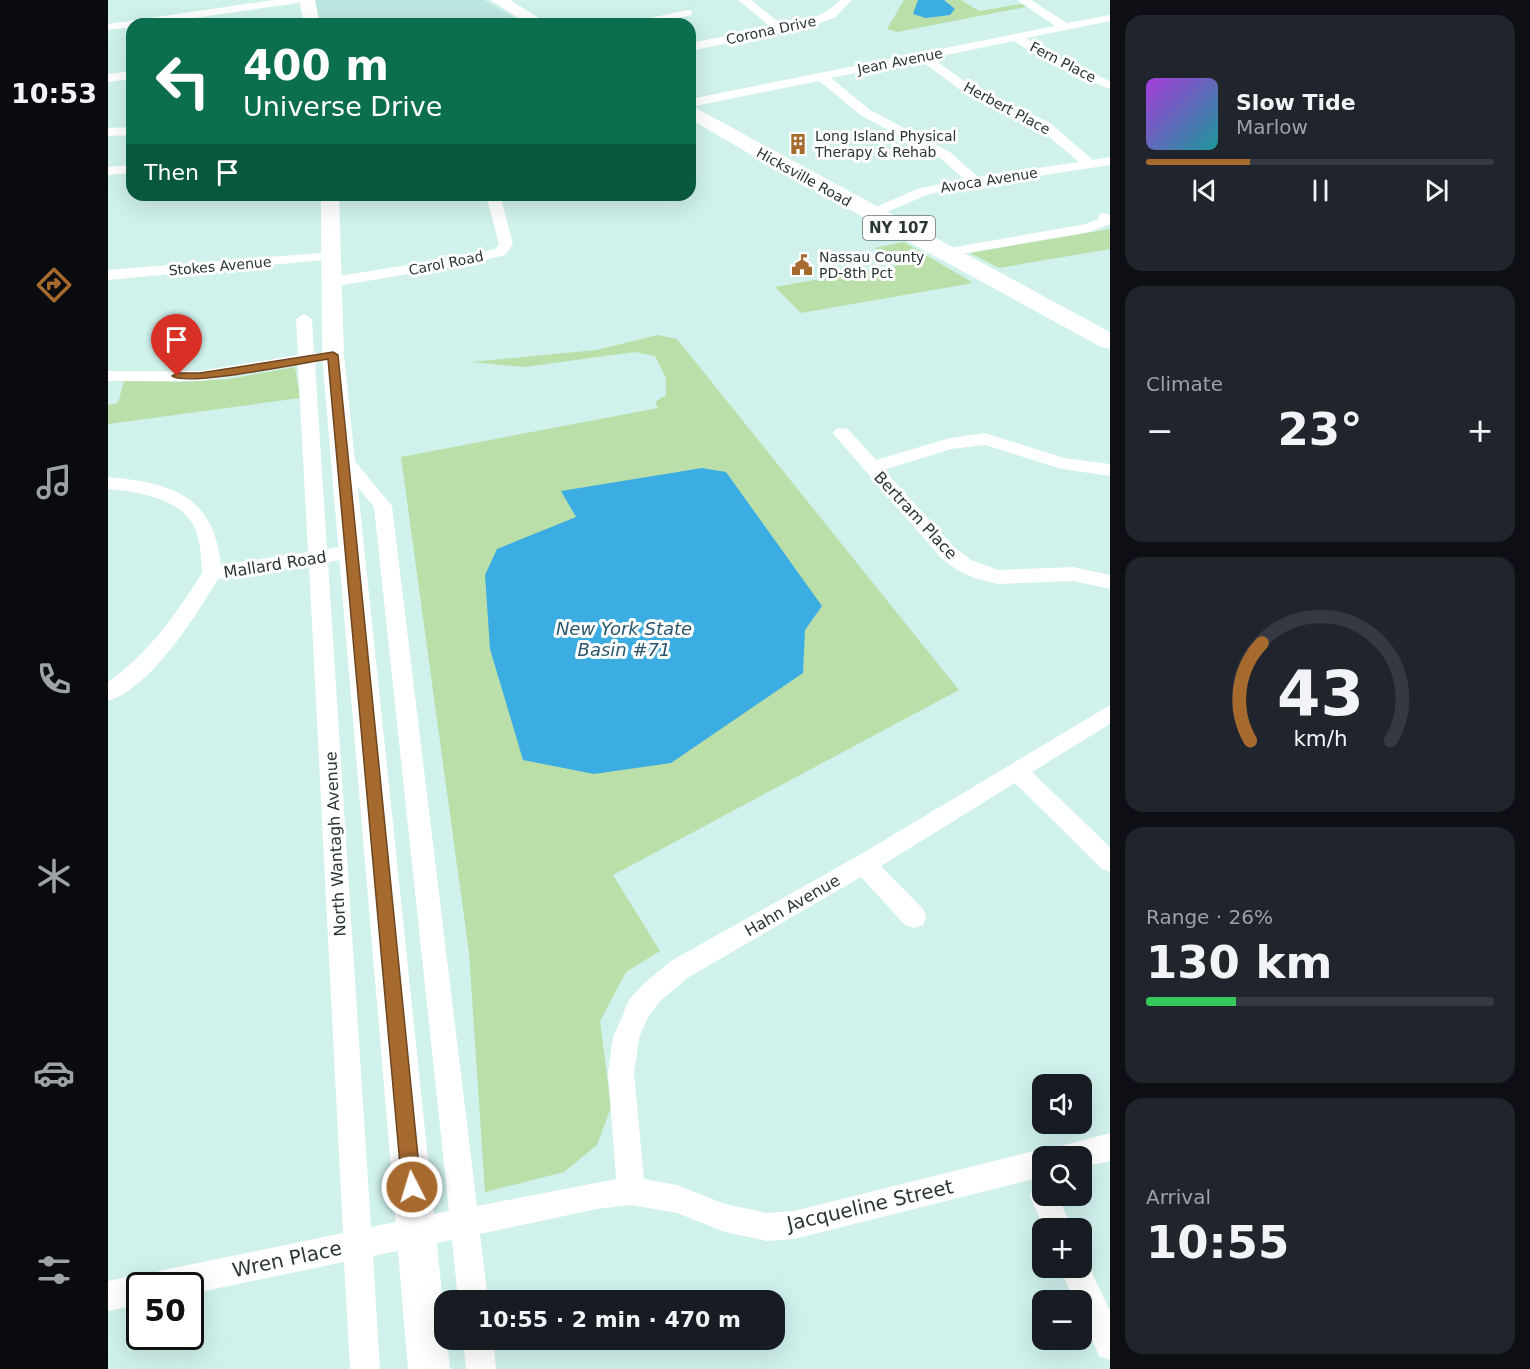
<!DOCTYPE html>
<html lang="en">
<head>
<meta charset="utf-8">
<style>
	:root { --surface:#171b24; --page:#20242c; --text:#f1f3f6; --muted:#9ea1a6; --line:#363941; --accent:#a76a2e }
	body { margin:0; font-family:"DejaVu Sans",sans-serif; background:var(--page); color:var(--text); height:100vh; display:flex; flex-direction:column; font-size:22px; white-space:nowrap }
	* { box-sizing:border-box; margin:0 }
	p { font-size:20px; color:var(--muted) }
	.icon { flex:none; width:33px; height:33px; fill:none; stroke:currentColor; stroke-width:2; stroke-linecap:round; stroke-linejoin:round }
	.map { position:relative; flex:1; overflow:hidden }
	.panel { display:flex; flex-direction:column; gap:15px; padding:15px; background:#0d0f14; width:420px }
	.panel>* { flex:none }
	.top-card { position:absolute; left:18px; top:18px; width:570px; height:183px; border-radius:18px; box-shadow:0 6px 24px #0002; background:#0b6e4f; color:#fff; overflow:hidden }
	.tools { position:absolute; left:924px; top:1074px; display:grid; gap:12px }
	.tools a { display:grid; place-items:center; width:60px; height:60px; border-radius:12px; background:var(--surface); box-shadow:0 6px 24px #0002; font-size:30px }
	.speed { position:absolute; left:18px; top:1272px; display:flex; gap:12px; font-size:30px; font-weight:700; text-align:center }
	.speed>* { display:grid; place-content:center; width:78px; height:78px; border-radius:50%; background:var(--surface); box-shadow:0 6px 24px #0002; line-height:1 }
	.speed .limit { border:3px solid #111; border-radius:9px; background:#fff; color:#111 }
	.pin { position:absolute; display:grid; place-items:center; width:51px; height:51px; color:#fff; margin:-62px -26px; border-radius:50% 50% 50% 0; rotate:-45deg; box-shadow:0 0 6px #0007 }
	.pin .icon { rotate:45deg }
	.me { position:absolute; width:66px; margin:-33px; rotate:355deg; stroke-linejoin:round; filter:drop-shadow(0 0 4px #0008) }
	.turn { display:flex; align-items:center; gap:21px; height:126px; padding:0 18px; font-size:27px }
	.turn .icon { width:78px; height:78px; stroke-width:2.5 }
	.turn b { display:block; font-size:42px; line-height:51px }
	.then { display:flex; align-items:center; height:57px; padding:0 18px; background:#0003; gap:12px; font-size:22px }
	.big { font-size:45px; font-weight:700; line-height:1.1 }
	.panel .card { flex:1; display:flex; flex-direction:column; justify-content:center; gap:9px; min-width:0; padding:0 21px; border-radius:18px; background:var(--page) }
	.panel .dial { align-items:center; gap:0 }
	.dial svg { height:156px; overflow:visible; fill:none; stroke:var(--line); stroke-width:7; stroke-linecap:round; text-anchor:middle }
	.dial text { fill:var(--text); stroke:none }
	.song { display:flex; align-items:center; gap:18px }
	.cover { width:72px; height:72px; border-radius:9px; background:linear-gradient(135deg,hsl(280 70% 55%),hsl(180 70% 35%)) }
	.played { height:6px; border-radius:3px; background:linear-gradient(90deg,var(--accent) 30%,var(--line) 30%) }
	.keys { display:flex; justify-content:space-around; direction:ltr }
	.heat { display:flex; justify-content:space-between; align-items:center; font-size:33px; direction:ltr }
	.charge { height:9px; border-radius:4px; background:linear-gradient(90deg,#34c759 26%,var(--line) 0) }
	.trip { position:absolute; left:326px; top:1290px; width:351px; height:60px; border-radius:18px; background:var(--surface); box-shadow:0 6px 24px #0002; font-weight:700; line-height:60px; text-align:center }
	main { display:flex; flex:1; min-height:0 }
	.dock { display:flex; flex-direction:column; width:108px; justify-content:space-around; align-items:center; background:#090b0e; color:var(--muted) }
	.dock .icon { width:42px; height:42px }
	.dock .active { color:var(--accent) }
	.dock b { font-size:27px; color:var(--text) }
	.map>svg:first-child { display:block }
</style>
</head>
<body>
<main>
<nav class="dock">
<b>10:53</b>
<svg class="icon active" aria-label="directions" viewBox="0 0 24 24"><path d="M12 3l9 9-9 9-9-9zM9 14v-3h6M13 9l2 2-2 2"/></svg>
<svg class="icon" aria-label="music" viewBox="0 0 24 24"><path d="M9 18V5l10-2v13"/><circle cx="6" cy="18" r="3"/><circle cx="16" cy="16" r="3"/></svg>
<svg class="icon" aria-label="phone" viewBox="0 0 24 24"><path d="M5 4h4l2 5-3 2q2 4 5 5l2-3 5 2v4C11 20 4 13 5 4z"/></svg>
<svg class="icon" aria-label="climate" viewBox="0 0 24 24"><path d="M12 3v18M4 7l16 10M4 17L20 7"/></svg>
<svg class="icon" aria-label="car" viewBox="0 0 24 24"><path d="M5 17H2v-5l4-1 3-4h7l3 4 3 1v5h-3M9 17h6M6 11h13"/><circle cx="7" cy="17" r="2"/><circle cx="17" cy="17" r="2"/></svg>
<svg class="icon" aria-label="filters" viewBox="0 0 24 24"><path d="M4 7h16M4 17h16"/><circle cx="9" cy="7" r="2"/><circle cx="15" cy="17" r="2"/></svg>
</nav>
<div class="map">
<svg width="1002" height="1369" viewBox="0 0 1002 1369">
	<rect width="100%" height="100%" fill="#d0f1ec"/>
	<!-- built -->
	<path fill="#bce7e0" d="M 196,0 L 376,0 L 416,24 L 201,24 Z"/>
	<!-- green -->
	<g fill="#bbdfa9">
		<path d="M 796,0 L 811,0 L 805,14 L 841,3 L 836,0 L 853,0 L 871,11 L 913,4 L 918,7 L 789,32 L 779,29 Z"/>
		<path d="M 1002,229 L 1002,249 L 891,268 L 862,253 Z"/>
		<path d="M 796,242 L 865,283 L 693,313 L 667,287 L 797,264 L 766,248 Z"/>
		<path d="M 550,335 L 569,339 L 851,690 L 505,875 L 552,951 L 518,972 L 492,1021 L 503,1107 L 489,1145 L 456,1172 L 377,1192 L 361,953 L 293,457 L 550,408 L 547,402 L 558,395 L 558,378 L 547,356 L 527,352 L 416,367 L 363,362 L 488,350 Z"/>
		<path d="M 187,367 L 192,398 L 0,424 L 0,405 L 10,403 L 16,381 L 76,382 L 121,379 Z"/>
	</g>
	<!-- water -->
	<g fill="#3bade2">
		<path d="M 810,0 L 836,0 L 847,9 L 842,15 L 818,18 L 805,14 Z"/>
		<path d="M 594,468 L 618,472 L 714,606 L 697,630 L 695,673 L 563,763 L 486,774 L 415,760 L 382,649 L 377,575 L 389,549 L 468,517 L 453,491 Z"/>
	</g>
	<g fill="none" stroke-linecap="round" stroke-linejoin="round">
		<!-- minor -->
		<g fill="#fff" fill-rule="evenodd">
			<path d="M 166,0 L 196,0 L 190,3 L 45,24 L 24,24 L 24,27 L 0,30 L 0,24 Z"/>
			<path d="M 630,0 L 643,0 L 674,25 C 697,20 715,18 732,0 L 744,0 L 728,17 L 709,24 L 582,51 L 582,43 L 663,27 Z"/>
			<path d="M 909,0 L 923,0 L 959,23 L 1002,15 L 1002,21 L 918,38 L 950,58 L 1002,81 L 1002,89 L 942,64 L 906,41 L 824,58 L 859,83 L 942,123 L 985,160 L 1002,157 L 1002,165 L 834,191 L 819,195 L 764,218 L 757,214 L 759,211 L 809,189 L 856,179 L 832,158 L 754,116 L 711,81 L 582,107 L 582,99 L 947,26 ZM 812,60 L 851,89 L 932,129 L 971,162 L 870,177 L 842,152 L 762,110 L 723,78 Z"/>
			<path d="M 580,10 L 584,11 L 584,15 L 543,24 L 521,24 L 527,21 Z"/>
			<path d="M 24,71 L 24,79 L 0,82 L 0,74 Z"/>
			<path d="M 24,127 L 24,135 L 0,136 L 0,128 Z"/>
			<path d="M 24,165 L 24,173 L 0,175 L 0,167 Z"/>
			<path d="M 378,195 L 392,195 L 405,244 L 397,255 L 365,263 L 224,287 L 216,282 L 224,277 L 364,255 L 387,249 L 391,244 Z"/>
			<path d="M 996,213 L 1002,215 L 1002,224 L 981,232 L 836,257 L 829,253 L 836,249 L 978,224 L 990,219 L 991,214 Z"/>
			<path d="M 223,252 L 230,256 L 228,259 L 0,280 L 0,270 Z"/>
			<path d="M 196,314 L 204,319 L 206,353 L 217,354 L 219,357 L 217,360 L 207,363 L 219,549 L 244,545 L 251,547 L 254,552 L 251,557 L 220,562 L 263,1227 L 341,1211 L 266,507 L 226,458 L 229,454 L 241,454 L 284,506 L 369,1206 L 508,1179 L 500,1073 L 505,1038 L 521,1000 L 534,985 L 563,961 L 748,857 L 1002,705 L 1002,724 L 924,772 L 1002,847 L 1002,872 L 994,869 L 907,783 L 773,866 L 815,909 L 818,917 L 815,925 L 806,928 L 797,925 L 753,877 L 581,977 L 552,1001 L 540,1017 L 531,1038 L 526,1073 L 536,1179 L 569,1185 L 617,1204 L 659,1213 L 686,1211 L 934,1149 L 944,1153 L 945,1156 L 934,1156 L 934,1177 L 686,1239 L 659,1241 L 617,1232 L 569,1213 L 523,1205 L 489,1209 L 372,1234 L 380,1300 L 350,1300 L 344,1240 L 265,1256 L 272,1369 L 242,1369 L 236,1262 L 82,1294 L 82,1286 L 32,1286 L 32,1304 L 0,1311 L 0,1281 L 32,1274 L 40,1277 L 51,1271 L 235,1233 L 201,565 L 110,579 C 87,617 44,687 0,701 L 0,682 C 41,653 68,614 94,573 C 93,559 93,544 88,531 C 75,498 31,492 0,489 L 0,477 C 63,483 105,494 113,565 L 200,552 L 190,365 L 92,381 L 0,381 L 0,371 L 92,371 L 190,355 L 188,319 Z"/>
			<path d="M 734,428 L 740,429 L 768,460 L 842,438 L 877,433 L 956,458 L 1002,464 L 1002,476 L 954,469 L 877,445 L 843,449 L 776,470 L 847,548 L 863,560 L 890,570 L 965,567 L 1002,575 L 1002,589 L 965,581 L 890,584 L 866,578 L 849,570 L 833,558 L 728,437 L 725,433 L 728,429 Z"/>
			<path d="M 1002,1133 L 1002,1161 L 974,1167 L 974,1156 L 949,1156 L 953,1146 Z"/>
			<path d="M 934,1182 L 934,1196 L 950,1196 L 964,1228 L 936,1228 L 922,1196 L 926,1186 Z"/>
			<path d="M 974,1256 L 977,1258 L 1002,1311 L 1002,1360 L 991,1356 L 974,1316 L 974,1300 L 966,1300 L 952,1268 L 974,1268 Z"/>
			<path d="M 355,1340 L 385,1340 L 388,1369 L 358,1369 Z"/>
		</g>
		<!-- secondary -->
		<g fill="#fff" fill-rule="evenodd">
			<path d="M 191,0 L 207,0 L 212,24 L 196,24 Z"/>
			<path d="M 213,195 L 231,195 L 236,355 L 336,1312 L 336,1340 L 339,1340 L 342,1369 L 300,1369 L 214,355 Z"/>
		</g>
		<!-- primary -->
		<g fill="#fff" fill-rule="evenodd">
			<path d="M 382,0 L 402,0 L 441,24 L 420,24 Z"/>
			<path d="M 582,105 L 1002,332 L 1002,349 L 993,347 L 662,166 L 582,119 Z"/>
		</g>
	</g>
	<!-- route -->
	<path fill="#a76a2e" stroke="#6d451e" stroke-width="1.5" d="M 225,352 L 230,355 L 313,1187 L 310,1194 L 304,1196 L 297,1194 L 294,1187 L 220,359 C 196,363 77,387 64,376 L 69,373 L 92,373 Z"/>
	<!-- icons -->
	<defs>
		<symbol id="building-bare" viewBox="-9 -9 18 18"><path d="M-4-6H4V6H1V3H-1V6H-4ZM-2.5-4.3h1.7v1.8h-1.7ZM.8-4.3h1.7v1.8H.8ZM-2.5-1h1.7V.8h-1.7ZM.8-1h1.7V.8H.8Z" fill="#a76a2e" stroke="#fff" stroke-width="2.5" paint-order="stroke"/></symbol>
		<symbol id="civic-bare" viewBox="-9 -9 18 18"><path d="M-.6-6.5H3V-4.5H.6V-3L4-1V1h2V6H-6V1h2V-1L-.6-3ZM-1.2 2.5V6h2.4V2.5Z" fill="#a76a2e" stroke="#fff" stroke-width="2.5" paint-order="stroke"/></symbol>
	</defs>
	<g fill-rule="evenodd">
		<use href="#building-bare" x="675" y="129" width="30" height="30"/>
		<use href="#civic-bare" x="679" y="250" width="30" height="30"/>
	</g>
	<g text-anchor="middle" stroke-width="6" stroke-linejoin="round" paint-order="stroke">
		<!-- far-street labels -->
		<g font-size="14" fill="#293634" stroke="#fff">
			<text transform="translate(663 30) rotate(-12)" y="5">Corona Drive</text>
			<text transform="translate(792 61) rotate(-11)" y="5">Jean Avenue</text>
			<text transform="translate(955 62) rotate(27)" y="5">Fern Place</text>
			<text transform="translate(899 108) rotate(28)" y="5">Herbert Place</text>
			<text transform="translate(696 177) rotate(29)" y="5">Hicksville Road</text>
			<text transform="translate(881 180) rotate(-9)" y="5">Avoca Avenue</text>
			<text transform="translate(338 263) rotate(-11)" y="5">Carol Road</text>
			<text transform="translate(112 266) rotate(-5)" y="5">Stokes Avenue</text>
		</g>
		<!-- far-poi labels -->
		<g font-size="14" fill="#293634" stroke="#fff" text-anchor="start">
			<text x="707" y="141">Long Island Physical<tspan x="707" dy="16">Therapy &amp; Rehab</tspan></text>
			<text x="711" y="262">Nassau County<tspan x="711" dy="16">PD-8th Pct</tspan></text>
		</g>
		<!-- shield labels -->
		<rect fill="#fff" stroke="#697271" stroke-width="1.5" x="755" y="216" width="72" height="24" rx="4.5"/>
		<g font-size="15" font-weight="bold" fill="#293634">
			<text x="791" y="233">NY 107</text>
		</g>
		<!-- street labels -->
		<g font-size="16" fill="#293634" stroke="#fff">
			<text transform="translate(808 515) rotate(47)" y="6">Bertram Place</text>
			<text transform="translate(167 564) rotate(-9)" y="6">Mallard Road</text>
			<text transform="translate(227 844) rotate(-93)" y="6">North Wantagh Avenue</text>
			<text transform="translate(684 905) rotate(-30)" y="6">Hahn Avenue</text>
		</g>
		<!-- water labels -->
		<g font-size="18" font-style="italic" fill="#2a576e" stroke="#fff">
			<text x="516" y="635">New York State<tspan x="516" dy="21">Basin #71</tspan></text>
		</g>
		<!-- near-street labels -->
		<g font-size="20" fill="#293634" stroke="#fff">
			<text transform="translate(762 1205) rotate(-13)" y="7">Jacqueline Street</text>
			<text transform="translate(179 1259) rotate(-12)" y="7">Wren Place</text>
		</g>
	</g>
</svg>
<div class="tools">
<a><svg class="icon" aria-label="sound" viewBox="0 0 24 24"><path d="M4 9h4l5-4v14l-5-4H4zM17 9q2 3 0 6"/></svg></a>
<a><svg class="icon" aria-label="search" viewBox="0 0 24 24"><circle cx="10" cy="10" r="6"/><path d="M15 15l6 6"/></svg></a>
<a>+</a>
<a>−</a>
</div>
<div class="speed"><div class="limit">50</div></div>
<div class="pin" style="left:69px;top:376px;background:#d93025"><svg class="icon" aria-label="arrive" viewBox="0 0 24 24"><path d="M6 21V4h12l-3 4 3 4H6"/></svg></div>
<svg class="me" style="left:304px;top:1187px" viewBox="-20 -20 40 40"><circle r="17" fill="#a76a2e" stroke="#fff" stroke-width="3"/><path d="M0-11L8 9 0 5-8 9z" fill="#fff"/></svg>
<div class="trip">10:55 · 2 min · 470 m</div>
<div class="top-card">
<div class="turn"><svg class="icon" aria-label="left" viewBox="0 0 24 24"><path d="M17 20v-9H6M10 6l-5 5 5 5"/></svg><div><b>400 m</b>Universe Drive</div></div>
<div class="then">Then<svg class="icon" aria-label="arrive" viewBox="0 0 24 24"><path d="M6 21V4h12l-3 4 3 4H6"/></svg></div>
</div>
</div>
<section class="panel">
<div class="card">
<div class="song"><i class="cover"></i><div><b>Slow Tide</b><p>Marlow</p></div></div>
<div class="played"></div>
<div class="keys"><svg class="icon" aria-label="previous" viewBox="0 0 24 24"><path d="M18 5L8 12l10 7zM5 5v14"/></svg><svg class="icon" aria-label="pause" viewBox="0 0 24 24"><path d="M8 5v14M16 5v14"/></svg><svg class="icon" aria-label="next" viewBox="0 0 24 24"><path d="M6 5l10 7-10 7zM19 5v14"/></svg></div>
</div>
<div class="card"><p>Climate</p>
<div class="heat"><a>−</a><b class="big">23°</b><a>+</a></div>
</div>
<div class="card dial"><svg viewBox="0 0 100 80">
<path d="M14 69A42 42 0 1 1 86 69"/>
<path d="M14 69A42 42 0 0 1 20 19" stroke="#a76a2e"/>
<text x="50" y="56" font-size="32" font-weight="700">43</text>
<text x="50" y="72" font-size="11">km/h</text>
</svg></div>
<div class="card"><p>Range · 26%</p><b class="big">130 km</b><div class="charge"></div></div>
<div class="card"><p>Arrival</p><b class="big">10:55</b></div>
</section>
</main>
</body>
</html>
